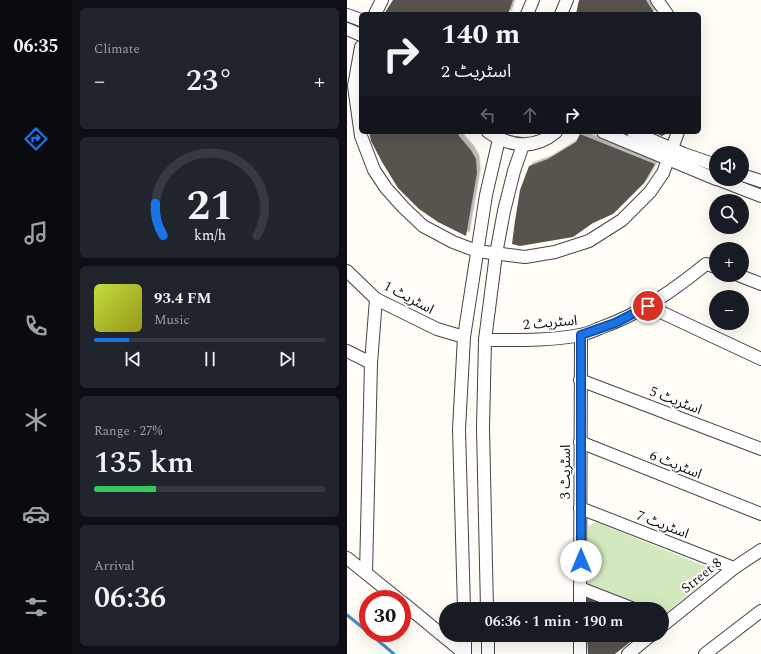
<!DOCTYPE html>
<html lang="en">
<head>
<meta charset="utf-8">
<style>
	:root { --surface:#171b24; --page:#20242c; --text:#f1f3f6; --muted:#9ea1a6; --line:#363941; --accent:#1a73e8 }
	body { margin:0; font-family:Spectral,"Noto Sans Arabic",serif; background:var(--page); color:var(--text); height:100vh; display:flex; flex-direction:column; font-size:15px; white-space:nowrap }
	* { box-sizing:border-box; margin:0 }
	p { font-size:13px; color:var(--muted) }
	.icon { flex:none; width:22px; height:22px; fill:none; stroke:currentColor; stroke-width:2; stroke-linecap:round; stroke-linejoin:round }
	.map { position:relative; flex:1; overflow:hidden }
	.panel { display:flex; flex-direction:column; gap:8px; padding:8px; background:#0d0f14; width:275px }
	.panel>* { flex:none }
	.hud { position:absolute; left:12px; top:12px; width:342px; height:122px; border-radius:6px; box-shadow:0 4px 16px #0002; background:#171b24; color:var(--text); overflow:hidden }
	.buttons { position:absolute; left:362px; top:146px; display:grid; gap:8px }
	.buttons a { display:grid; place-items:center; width:40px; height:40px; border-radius:50%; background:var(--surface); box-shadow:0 4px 16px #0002; font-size:20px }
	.speed { position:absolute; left:12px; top:590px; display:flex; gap:8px; font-size:20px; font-weight:700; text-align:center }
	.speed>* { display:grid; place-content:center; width:52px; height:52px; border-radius:50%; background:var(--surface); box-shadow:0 4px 16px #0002; line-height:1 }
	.speed .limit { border:6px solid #d22; background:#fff; color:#111 }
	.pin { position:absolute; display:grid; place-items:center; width:34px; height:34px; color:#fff; margin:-17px; border:2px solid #fff; border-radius:50%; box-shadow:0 1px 4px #0007 }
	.me { position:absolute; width:44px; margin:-22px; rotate:0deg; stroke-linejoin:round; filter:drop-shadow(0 0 3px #0008) }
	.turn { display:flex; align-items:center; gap:14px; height:84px; padding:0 16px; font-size:18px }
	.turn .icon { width:52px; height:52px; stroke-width:2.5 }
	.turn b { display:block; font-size:28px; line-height:34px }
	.lanes { display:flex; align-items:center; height:38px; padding:0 16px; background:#0003; justify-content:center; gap:20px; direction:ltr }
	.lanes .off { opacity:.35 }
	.big { font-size:30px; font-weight:600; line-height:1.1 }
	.panel .tile { flex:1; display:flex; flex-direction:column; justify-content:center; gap:6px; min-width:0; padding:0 14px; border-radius:6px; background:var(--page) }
	.panel .dial { align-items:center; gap:0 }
	.dial svg { height:104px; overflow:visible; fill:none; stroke:var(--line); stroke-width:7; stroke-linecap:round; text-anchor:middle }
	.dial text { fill:var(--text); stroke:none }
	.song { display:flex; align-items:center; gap:12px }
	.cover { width:48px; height:48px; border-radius:6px; background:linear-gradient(135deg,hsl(70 70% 55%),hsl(60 70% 35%)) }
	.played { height:4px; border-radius:2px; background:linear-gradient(90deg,var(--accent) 15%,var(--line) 15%) }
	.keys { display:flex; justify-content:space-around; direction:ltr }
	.heat { display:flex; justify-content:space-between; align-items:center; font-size:22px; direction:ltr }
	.charge { height:6px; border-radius:3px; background:linear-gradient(90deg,#34c759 27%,var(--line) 0) }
	.trip { position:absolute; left:92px; top:602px; width:230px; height:40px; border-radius:20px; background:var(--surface); box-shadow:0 4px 16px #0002; font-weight:600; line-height:40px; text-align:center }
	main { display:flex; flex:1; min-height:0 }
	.tabs { display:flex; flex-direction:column; width:72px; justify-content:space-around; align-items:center; background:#090b0e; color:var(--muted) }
	.tabs .icon { width:28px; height:28px }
	.tabs .selected { color:var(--accent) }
	.tabs b { font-size:18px; color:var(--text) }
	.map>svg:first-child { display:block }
</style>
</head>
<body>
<main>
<nav class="tabs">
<b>06:35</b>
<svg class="icon selected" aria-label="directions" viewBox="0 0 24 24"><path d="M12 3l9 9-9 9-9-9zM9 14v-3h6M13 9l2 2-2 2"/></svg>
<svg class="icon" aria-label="music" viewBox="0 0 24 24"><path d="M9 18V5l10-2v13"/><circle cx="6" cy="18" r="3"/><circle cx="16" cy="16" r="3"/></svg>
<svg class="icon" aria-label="phone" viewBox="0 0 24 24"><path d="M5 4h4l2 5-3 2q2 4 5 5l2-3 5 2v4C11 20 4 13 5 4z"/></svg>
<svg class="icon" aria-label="climate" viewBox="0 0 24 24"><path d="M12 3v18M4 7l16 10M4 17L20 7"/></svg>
<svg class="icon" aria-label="car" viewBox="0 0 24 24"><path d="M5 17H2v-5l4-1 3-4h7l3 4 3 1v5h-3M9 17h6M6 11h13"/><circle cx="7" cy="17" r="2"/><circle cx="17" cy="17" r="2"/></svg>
<svg class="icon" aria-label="filters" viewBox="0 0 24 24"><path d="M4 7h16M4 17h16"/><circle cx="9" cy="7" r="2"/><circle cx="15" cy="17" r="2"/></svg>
</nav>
<section class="panel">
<div class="tile"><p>Climate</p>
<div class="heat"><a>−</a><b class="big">23°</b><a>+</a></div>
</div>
<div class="tile dial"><svg viewBox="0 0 100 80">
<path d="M14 69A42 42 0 1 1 86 69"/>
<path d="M14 69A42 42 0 0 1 8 44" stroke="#1a73e8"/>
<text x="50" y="56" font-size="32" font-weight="700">21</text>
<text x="50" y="72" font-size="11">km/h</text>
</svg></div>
<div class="tile">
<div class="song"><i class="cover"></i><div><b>93.4 FM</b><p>Music</p></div></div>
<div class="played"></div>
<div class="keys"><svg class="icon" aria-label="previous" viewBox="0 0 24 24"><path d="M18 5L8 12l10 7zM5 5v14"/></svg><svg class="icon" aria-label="pause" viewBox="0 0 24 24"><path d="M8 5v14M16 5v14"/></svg><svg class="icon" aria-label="next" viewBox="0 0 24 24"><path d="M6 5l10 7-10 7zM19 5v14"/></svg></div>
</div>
<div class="tile"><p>Range · 27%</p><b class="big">135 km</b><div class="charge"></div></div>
<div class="tile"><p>Arrival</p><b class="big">06:36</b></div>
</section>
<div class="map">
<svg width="414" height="654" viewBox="0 0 414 654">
	<defs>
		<filter id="shadow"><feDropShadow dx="3.5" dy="-3.5" stdDeviation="0" flood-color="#0004"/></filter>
	</defs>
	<rect width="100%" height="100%" fill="#fffdf5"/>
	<!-- green -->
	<path fill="#d2e9bf" d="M 249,522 L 360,567 L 366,574 L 315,617 L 315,609 L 272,609 L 239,596 L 241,526 Z"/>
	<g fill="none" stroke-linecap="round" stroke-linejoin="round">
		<!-- stream -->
		<g stroke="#458dc8" stroke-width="3">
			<path d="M 0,615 L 21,632"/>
			<path d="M 22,633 L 47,654"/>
		</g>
	</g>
	<!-- building -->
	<g fill="#59534d" filter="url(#shadow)">
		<path d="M 46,0 L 166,0 L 161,14 L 37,14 Z"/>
		<path d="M 232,0 L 299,0 L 308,14 L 229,14 Z"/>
		<path d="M 22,132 L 111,132 L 112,136 L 124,150 L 129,159 L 130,173 L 119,236 L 91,222 L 72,209 L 51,188 L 35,162 L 24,141 Z"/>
		<path d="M 306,132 L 322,132 L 315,136 Z"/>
		<path d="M 233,134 L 308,164 L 297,183 L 266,214 L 246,223 L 226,237 L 173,246 L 165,244 L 168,221 L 173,190 L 182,166 L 201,159 L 229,142 Z"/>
		<path d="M 239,596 L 272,609 L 240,609 Z"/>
		<path d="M 240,635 L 292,635 L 268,654 L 241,654 Z"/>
	</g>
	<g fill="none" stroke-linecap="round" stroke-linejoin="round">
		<defs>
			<g id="minor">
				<path d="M 310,0 L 320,14"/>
				<path d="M 28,14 L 35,0"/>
				<path d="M 180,14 L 186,0"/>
				<path d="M 214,14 L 220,0"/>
				<path d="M 0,15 L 14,20"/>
				<path d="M 0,29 L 14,35"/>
				<path d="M 14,47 L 7,86 L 14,136 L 27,170 L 39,188 L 56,207 L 76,226 L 106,242 L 130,251 L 178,257 L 208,252 L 242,241 L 275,220 L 303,192 L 316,173 L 331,132"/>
				<path d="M 141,132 C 164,147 187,150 209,132"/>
				<path d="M 256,132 L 369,179"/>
				<path d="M 286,132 L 337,154 L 369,165"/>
				<path d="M 395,175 L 414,181"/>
				<path d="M 370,179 L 414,196"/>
				<path d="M 0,271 L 29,299 L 90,329 L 117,337"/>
				<path d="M 391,275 L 414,284"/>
				<path d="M 301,306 L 414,359"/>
				<path d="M 138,340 C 170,340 202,341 233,335 C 240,334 246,331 253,328 C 293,314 327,290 359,264 L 369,267"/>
				<path d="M 0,351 L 24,363"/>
				<path d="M 233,380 L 414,449"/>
				<path d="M 233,442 L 414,514"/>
				<path d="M 233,508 L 387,568"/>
				<path d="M 0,558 L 51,599"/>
				<path d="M 19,573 L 24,363 L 29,299"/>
				<path d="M 233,588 L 287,609"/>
				<path d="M 55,602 L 118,654"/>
				<path d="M 117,609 L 112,429 L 117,337 L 139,195 L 152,139"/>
				<path d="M 140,609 L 136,428 L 138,340 L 149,254 L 157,211 L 167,171 L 176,145"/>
				<path d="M 233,609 L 234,335"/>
				<path d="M 315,626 L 387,568 L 414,550"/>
				<path d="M 118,635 L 118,654"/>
				<path d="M 141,635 L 141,654"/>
				<path d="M 233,635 L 233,654"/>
				<path d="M 281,654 L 304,635"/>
				<path d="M 358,654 L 414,611"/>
			</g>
		</defs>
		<!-- minor casing -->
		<use href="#minor" stroke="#444" stroke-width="14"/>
		<!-- minor -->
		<use href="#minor" stroke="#fff" stroke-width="12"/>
	</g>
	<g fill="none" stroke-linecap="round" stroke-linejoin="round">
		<defs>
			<path id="route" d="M 234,561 L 234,335 L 268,323 L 301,306"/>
		</defs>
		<!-- route casing -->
		<use href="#route" stroke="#114b97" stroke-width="10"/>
		<!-- route -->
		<use href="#route" stroke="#1a73e8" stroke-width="7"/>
	</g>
	<g text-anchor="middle" stroke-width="4" stroke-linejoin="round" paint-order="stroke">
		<!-- street labels -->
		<g font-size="14" fill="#111" stroke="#fff">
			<text transform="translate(62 297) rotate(28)" y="5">اسٹریٹ 1</text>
			<text transform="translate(203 322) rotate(-5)" y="5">اسٹریٹ 2</text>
			<text transform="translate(329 400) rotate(21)" y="5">اسٹریٹ 5</text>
			<text transform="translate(329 464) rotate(22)" y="5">اسٹریٹ 6</text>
			<text transform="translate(218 472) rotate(-90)" y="5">اسٹریٹ 3</text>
			<text transform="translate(316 524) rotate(21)" y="5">اسٹریٹ 7</text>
			<text transform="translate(354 575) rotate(-39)" y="5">Street 8</text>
		</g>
	</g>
</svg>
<div class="buttons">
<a><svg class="icon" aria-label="sound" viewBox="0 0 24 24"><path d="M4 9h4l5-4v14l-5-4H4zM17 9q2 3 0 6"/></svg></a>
<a><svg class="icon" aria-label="search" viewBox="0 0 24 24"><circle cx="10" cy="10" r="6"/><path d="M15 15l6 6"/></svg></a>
<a>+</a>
<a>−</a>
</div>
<div class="speed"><div class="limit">30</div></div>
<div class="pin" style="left:301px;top:306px;background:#d93025"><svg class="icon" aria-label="arrive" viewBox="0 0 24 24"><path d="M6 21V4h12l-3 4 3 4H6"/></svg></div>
<svg class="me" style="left:234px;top:561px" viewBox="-20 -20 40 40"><circle r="19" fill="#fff"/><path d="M0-13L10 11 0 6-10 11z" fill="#1a73e8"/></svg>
<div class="trip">06:36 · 1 min · 190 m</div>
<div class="hud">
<div class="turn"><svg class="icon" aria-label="right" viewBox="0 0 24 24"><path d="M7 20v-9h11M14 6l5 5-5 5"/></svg><div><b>140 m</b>اسٹریٹ 2</div></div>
<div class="lanes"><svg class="icon off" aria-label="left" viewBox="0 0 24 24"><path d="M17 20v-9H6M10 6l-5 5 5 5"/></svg><svg class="icon off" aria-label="ahead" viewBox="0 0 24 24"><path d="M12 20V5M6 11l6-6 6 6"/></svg><svg class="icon" aria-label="right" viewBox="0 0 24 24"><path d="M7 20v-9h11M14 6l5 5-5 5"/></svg></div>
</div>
</div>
</main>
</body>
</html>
